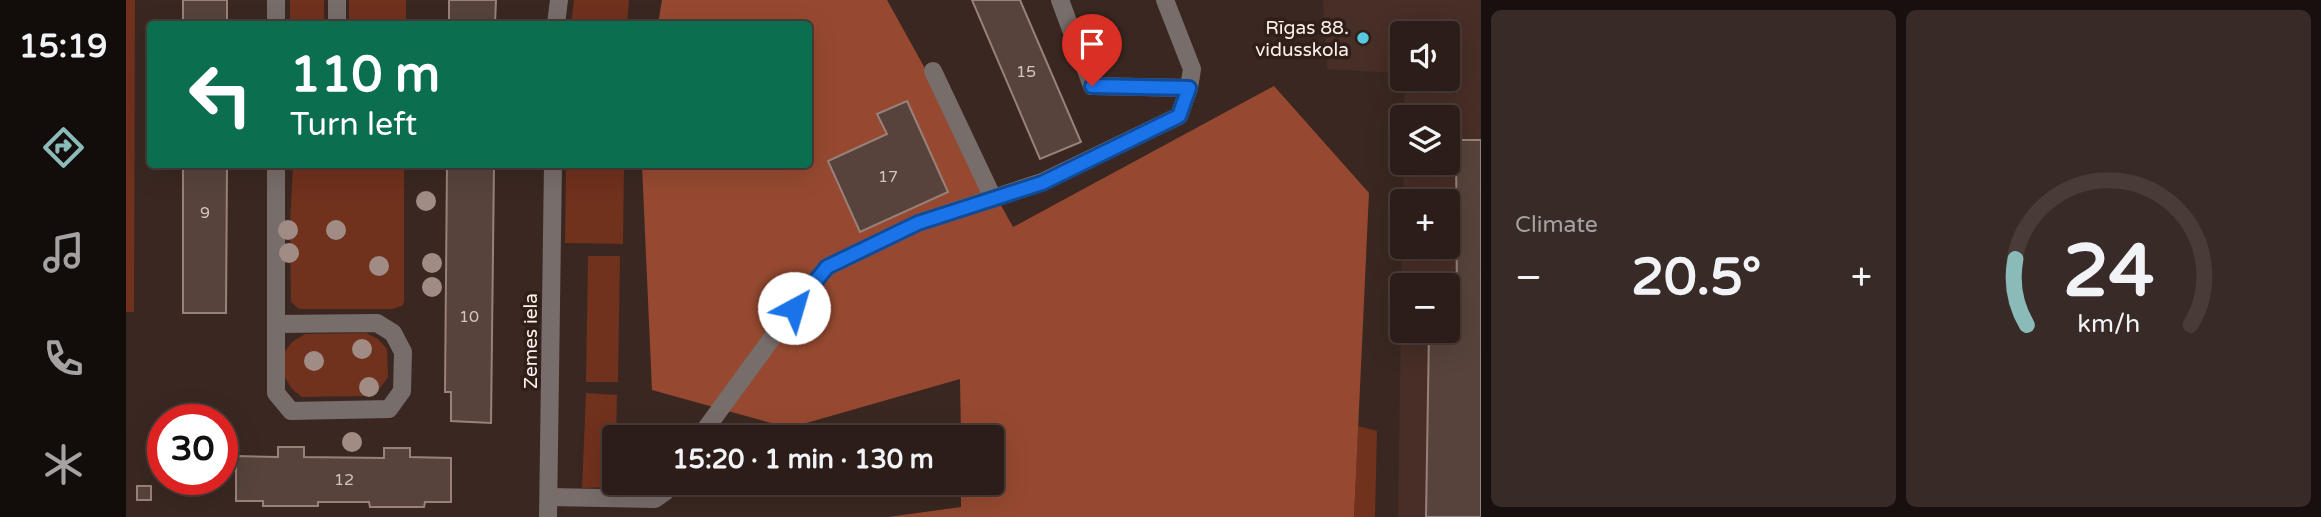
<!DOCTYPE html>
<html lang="en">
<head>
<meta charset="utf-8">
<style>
	:root { --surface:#2c1d19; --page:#382a26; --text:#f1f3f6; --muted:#a6a2a2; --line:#483b38; --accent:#8bbbb9 }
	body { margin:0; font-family:"Varela Round",sans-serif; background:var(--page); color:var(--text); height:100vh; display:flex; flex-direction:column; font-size:26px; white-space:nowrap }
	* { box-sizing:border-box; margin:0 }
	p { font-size:23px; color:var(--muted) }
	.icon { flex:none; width:38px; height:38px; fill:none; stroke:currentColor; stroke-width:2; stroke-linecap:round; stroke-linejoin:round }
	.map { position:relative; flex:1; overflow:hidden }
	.panel { display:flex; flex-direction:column; gap:10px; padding:10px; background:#18100e; width:840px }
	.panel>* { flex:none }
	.banner { position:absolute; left:21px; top:21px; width:665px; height:147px; border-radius:7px; box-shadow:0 7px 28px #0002,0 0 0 2px var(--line); background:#0b6e4f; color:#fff; overflow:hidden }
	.controls { position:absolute; left:1264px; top:21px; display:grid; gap:14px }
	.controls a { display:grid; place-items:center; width:70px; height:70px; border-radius:7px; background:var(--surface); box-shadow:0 7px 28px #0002,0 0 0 2px var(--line); font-size:35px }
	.speed { position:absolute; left:21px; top:404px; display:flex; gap:14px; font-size:35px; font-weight:700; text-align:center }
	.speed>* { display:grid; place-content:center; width:91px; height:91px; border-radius:50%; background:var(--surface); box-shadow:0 7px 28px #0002,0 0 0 2px var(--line); line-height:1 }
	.speed .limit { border:10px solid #d22; background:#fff; color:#111 }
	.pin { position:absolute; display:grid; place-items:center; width:60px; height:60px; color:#fff; margin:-72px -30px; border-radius:50% 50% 50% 0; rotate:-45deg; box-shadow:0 0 7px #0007 }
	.pin .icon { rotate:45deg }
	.me { position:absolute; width:77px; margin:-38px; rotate:39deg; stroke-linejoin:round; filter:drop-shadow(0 0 5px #0008) }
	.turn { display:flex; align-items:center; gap:24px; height:147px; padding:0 28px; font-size:32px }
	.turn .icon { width:91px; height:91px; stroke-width:2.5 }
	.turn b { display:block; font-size:49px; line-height:60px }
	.big { font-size:52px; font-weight:800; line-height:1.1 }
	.panel .widget { flex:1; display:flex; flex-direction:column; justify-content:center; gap:10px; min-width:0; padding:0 24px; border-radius:10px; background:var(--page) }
	.panel .dial { align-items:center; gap:0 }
	.dial svg { height:182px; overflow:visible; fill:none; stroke:var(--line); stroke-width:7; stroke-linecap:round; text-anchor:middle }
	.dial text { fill:var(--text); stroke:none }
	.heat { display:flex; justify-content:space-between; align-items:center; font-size:38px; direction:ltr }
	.panel .tiles { flex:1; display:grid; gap:10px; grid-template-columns:repeat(2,1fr) }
	.trip { position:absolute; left:476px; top:425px; width:402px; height:70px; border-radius:7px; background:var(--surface); box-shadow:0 7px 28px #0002,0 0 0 2px var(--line); font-weight:800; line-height:70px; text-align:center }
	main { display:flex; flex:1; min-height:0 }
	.dock { display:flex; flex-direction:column; width:126px; justify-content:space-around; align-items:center; background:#120c0a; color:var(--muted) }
	.dock .icon { width:49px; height:49px }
	.dock .selected { color:var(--accent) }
	.dock b { font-size:32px; color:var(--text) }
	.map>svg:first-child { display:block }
</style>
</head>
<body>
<main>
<nav class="dock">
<b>15:19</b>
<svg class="icon selected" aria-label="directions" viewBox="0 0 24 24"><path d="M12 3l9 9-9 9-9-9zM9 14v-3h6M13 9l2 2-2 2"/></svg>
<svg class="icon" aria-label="music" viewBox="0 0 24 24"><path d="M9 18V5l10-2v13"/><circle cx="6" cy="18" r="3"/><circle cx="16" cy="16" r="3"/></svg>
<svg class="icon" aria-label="phone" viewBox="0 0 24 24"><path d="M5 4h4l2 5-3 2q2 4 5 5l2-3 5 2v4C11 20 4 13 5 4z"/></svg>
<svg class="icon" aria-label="climate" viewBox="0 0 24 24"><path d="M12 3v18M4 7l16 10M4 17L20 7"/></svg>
</nav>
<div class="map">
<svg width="1355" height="517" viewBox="0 0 1355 517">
	<rect width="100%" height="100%" fill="#3a2721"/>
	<!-- built -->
	<path fill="#472e26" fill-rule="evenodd" d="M 1197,0 L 1355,0 L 1355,517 L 1272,517 L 1276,247 L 1321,247 L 1321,201 L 1277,201 L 1278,163 L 1321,163 L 1321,117 L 1278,117 L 1279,79 L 1321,79 L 1321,33 L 1276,33 L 1276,72 L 1250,72 L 1201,69 ZM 1276,285 L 1321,285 L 1321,331 L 1276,331 Z"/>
	<!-- green -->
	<g fill="#70311d">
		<path d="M 0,0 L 9,0 L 8,312 L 0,312 Z"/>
		<rect x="164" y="0" width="34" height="24"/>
		<rect x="223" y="0" width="57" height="24"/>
		<path d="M 448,0 L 503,0 L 501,24 L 445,24 Z"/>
		<path d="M 167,165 L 278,165 L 278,302 L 276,306 L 266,309 L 173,309 L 165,302 L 164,225 Z"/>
		<path d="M 440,165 L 498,165 L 497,244 L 439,243 Z"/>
		<path d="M 462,256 L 494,256 L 492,382 L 460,382 Z"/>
		<path d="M 240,333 L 252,339 L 261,349 L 262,377 L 252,391 L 238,396 L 176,397 L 166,389 L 158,376 L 157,354 L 166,342 L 179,334 Z"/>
		<path d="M 460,393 L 491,395 L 490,437 L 488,438 L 490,487 L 456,488 Z"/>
		<path d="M 1232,426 L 1251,431 L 1249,517 L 1228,517 Z"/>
	</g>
	<!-- forest -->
	<path fill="#964930" d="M 536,0 L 761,0 L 887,227 L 1148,86 L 1243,193 L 1228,517 L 762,517 L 835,507 L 835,483 L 866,483 L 866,438 L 835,437 L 834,379 L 663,428 L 526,390 L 516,165 L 682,164 L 682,24 L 532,24 Z"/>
	<!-- building -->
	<g fill="#57433c" stroke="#98817a" stroke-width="2">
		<rect x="57" y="0" width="44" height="24"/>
		<path d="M 323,0 L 370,0 L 369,24 L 323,24 Z"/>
		<path d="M 846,0 L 894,0 L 955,142 L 914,159 Z"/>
		<path d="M 781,101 L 822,192 L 734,232 L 702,161 L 761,134 L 751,114 Z"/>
		<path d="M 1330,140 L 1355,140 L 1355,517 L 1300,517 L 1303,331 L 1321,331 L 1321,318 L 1331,318 Z"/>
		<path d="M 57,164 L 101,164 L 100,313 L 57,313 Z"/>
		<path d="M 321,164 L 368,164 L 365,423 L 325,421 L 325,392 L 319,392 Z"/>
		<path d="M 152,447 L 178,447 L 178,457 L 258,458 L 258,448 L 284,448 L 284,457 L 325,458 L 325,502 L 299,502 L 298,507 L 244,507 L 243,502 L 192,502 L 192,506 L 137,506 L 137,501 L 110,501 L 110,456 L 152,457 Z"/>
		<rect x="11" y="486" width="14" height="14"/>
	</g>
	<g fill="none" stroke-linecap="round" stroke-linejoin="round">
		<!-- minor -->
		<g stroke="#776d6a" stroke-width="18">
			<path d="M 150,0 L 150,24"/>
			<path d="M 934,0 L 966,86 L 1063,88"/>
			<path d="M 211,24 L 211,0"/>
			<path d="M 430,24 L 433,0"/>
			<path d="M 807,71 L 867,198"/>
			<path d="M 150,164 L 150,393 L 165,411 L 263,409 L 276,391 L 277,352 L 267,333 L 251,323 L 150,324"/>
			<path d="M 573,438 L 668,308 L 701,267 L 792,223 L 916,182 L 1053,116 L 1063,88 L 1066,69 L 1039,0"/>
			<path d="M 423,497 L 529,499 L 539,492 L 545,483"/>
			<path d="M 422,517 L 427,164"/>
		</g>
	</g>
	<!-- trees -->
	<g fill="#a18b85">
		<circle cx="300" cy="201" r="10"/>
		<circle cx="162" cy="230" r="10"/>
		<circle cx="210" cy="230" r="10"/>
		<circle cx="163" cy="253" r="10"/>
		<circle cx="306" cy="263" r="10"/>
		<circle cx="253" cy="266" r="10"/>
		<circle cx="306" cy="287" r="10"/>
		<circle cx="236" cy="349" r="10"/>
		<circle cx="188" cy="361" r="10"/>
		<circle cx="243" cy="387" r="10"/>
		<circle cx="226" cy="442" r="10"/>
	</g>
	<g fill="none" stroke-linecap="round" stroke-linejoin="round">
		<defs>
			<path id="route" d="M 668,308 L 701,267 L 792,223 L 916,183 L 1053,116 L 1063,88 L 966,86"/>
		</defs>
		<!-- route casing -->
		<use href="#route" stroke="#114b97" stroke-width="18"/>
		<!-- route -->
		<use href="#route" stroke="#1a73e8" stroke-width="12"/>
	</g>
	<!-- markers -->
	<circle fill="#58c9e3" stroke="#301e18" stroke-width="2.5" cx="1237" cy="38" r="7"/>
	<g text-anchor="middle" stroke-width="7" stroke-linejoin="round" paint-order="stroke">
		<!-- number labels -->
		<g font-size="16" fill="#d3c4bf">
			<text x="900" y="77">15</text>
			<text x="762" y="182">17</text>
			<text x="79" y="218">9</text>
			<text x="343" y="322">10</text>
			<text x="218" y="485">12</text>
		</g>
		<!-- poi labels -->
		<g font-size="19" fill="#fcefeb" stroke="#301e18" text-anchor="end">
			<text x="1223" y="34">Rīgas 88.<tspan x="1223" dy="22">vidusskola</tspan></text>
		</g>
		<!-- street labels -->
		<g font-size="19" fill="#fcefeb" stroke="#301e18">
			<text transform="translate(404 341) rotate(-90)" y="7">Zemes iela</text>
		</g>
	</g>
</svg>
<div class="controls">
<a><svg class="icon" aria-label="sound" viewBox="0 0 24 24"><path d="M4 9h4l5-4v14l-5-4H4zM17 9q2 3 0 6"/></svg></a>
<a><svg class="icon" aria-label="layers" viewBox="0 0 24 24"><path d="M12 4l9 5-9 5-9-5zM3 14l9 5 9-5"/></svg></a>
<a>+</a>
<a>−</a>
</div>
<div class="speed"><div class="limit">30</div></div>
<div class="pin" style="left:966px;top:86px;background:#d93025"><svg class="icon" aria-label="arrive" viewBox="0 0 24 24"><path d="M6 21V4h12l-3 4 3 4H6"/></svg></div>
<svg class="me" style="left:668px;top:308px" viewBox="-20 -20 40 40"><circle r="19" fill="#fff"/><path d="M0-13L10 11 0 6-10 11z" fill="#1a73e8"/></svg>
<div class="trip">15:20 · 1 min · 130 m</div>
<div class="banner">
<div class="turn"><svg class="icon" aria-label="left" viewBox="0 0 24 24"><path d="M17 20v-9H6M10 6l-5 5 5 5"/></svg><div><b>110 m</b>Turn left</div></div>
</div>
</div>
<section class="panel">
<div class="tiles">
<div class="widget"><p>Climate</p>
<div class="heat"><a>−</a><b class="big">20.5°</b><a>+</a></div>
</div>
<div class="widget dial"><svg viewBox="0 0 100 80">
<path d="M14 69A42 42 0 1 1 86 69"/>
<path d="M14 69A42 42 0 0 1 9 40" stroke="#8bbbb9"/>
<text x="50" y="56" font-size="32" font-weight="700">24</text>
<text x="50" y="72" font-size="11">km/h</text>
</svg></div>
</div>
</section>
</main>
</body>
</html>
